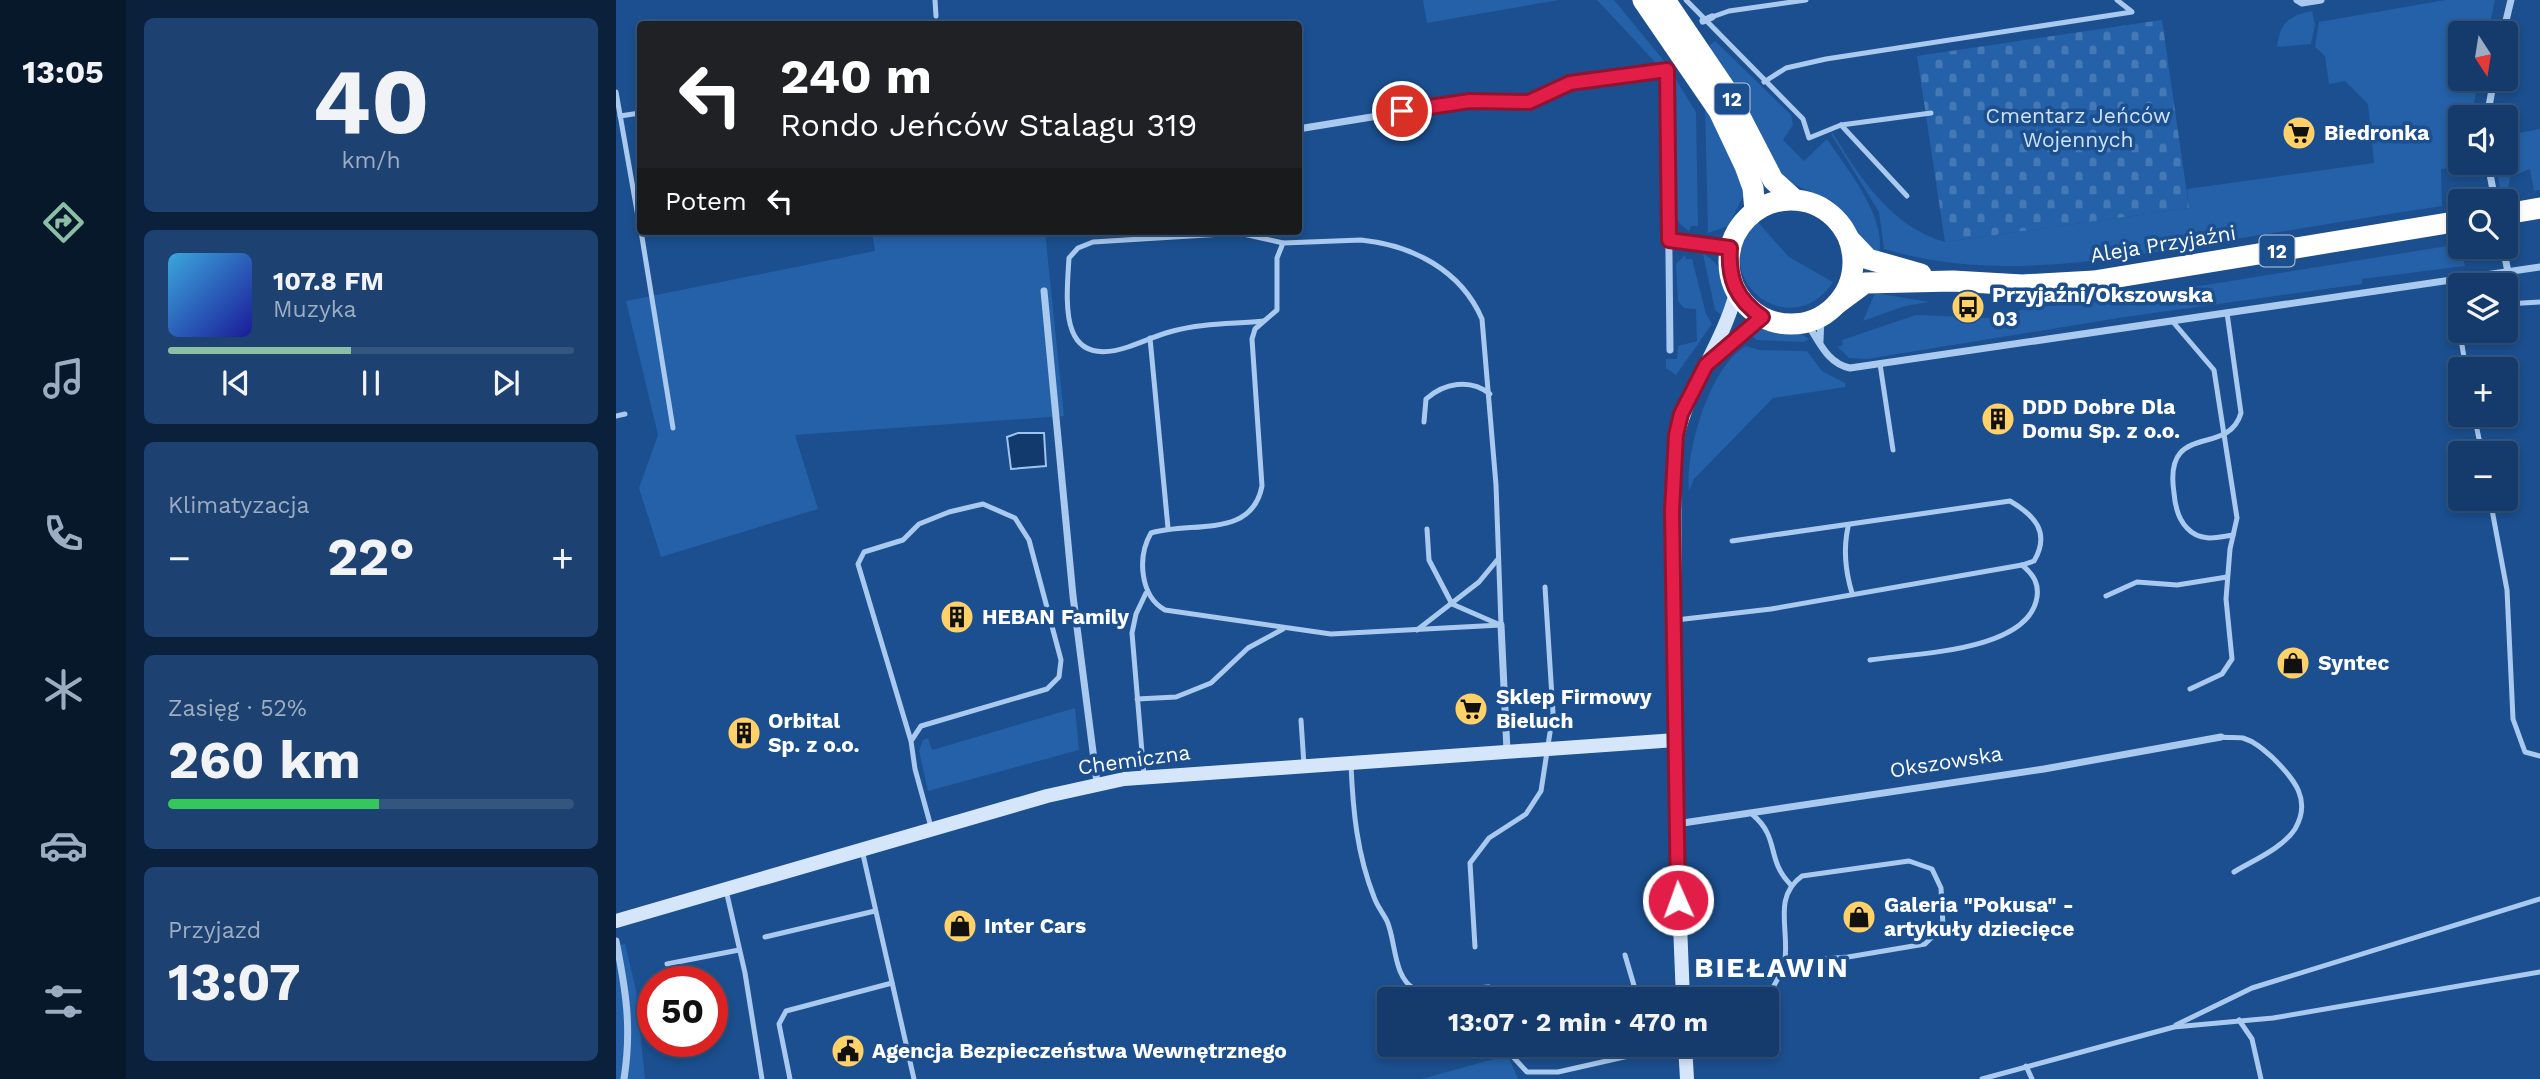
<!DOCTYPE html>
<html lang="pl">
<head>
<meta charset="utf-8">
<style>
	:root { --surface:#143b6b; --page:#1d4271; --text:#f1f3f6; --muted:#9dadc1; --line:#33557e; --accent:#8abfa5 }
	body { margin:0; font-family:"Work Sans",sans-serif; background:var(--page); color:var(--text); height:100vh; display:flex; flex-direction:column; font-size:26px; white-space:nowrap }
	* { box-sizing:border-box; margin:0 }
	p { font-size:23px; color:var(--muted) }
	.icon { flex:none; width:38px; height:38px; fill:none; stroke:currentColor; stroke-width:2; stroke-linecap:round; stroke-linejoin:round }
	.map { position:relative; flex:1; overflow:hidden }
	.drawer { display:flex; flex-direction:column; gap:18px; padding:18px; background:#0b203b; width:490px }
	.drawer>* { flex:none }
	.banner { position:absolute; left:21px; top:21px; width:665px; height:214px; border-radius:7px; box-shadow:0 4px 10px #0003,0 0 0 2px var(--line); background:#202124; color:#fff; overflow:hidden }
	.needle { width:46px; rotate:168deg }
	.controls { position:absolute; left:1832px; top:21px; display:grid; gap:14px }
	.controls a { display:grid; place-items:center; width:70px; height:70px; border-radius:7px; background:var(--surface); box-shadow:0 4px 10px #0003,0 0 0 2px var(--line); font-size:35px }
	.speed { position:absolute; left:21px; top:966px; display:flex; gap:14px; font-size:35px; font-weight:700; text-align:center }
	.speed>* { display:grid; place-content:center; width:91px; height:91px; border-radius:50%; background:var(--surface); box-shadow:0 4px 10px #0003,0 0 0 2px var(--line); line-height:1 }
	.speed .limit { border:10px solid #d22; background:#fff; color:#111 }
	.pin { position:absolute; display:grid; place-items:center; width:60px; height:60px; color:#fff; margin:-30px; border:4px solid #fff; border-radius:50%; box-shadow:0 2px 7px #0007 }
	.me { position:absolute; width:77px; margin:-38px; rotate:358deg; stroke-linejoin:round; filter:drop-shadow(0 0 5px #0008) }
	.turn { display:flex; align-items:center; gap:24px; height:147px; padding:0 28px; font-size:32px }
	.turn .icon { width:91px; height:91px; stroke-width:2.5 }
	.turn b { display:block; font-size:49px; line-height:60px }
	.then { display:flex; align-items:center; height:66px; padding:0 28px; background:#0003; gap:14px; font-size:26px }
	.big { font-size:52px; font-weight:700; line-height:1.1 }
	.drawer .widget { flex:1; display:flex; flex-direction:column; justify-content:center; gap:10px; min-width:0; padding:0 24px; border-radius:10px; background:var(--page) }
	.drawer .dial { align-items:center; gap:0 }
	.dial b { font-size:91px; line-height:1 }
	.song { display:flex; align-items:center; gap:21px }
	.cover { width:84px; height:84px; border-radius:10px; background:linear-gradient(135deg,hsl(200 70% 55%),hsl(240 70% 35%)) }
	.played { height:7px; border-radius:4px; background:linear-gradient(90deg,var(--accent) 45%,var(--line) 45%) }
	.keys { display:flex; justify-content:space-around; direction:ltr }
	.heat { display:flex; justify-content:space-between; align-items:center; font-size:38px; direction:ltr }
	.charge { height:10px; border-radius:5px; background:linear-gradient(90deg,#34c759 52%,var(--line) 0) }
	.trip { position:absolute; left:761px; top:987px; width:402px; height:70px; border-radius:7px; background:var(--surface); box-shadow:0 4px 10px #0003,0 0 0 2px var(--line); font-weight:700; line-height:70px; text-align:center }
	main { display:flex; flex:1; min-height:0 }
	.dock { display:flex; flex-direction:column; width:126px; justify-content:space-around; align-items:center; background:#08182b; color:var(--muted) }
	.dock .icon { width:49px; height:49px }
	.dock .current { color:var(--accent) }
	.dock b { font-size:32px; color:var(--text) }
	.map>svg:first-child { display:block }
</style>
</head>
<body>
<main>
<nav class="dock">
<b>13:05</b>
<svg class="icon current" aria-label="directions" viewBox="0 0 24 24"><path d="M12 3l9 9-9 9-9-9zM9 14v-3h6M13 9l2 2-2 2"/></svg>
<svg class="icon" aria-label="music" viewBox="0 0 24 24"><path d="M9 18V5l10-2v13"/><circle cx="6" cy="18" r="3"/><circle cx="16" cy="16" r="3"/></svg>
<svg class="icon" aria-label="phone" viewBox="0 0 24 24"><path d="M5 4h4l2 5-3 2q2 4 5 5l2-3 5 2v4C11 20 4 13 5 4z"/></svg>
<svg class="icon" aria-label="climate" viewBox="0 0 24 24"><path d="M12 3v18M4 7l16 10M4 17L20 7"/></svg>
<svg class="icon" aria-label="car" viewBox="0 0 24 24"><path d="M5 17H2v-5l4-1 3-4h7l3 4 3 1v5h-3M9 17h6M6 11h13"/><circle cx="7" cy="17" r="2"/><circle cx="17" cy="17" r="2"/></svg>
<svg class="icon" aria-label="filters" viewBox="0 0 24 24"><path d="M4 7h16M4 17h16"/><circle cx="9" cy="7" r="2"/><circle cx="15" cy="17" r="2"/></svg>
</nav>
<section class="drawer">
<div class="widget dial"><b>40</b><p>km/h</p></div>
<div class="widget">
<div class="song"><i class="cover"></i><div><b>107.8 FM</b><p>Muzyka</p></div></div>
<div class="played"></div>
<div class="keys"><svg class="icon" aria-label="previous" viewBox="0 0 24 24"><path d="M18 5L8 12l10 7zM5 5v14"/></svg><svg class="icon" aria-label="pause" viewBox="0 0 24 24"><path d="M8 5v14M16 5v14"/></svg><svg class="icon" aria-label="next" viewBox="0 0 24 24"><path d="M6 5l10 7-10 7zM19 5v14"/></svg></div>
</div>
<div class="widget"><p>Klimatyzacja</p>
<div class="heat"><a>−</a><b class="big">22°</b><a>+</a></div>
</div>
<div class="widget"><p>Zasięg · 52%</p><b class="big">260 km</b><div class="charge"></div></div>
<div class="widget"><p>Przyjazd</p><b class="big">13:07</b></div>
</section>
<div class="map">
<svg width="1924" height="1079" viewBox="0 0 1924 1079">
	<defs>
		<pattern id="cemetery-stones" width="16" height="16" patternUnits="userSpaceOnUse" patternTransform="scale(1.75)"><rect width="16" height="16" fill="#2461a8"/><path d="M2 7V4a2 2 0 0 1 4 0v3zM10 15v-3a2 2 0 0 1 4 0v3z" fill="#4579b5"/></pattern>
	</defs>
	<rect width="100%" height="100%" fill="#1b4f8f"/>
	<!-- green -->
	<g fill="#2461a8">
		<path d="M 807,0 L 943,0 L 811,23 Z"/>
		<path d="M 981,0 L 998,0 L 1049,62 L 1040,63 Z"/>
		<path d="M 1829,0 L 1879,0 L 1872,33 L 1844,33 L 1844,79 L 1863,79 L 1855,117 L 1844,117 L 1844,163 L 1858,164 L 1825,169 L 1826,206 C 1748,218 1671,231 1594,243 C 1486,261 1376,281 1268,249 L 1263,212 L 1215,134 L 1216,132 C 1243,176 1275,227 1329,242 L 1573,208 L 1571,189 L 1758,163 L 1752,104 L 1729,81 L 1713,84 L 1709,56 L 1699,47 L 1703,22 Z"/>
		<path d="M 1696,11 L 1699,25 L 1695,44 L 1661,47 C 1664,23 1672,16 1696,11 Z"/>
		<path d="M 1099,41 L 1175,115 L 1177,125 L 1167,140 L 1188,161 L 1211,139 C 1230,168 1274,220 1262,257 L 1250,249 L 1235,221 L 1216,201 L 1168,180 L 1089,49 Z"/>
		<path d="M 1057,75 L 1080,112 L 1082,226 L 1075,226 L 1073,231 L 1064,224 L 1059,214 Z"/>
		<path d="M 1089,107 L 1119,157 L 1128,195 L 1112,226 L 1092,233 Z"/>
		<path d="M 1924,129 L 1924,190 L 1918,191 L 1914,169 L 1894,177 L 1891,195 L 1885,196 L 1880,163 L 1890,163 L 1892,135 Z"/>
		<path d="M 1140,220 L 1173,257 L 1217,282 C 1176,345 1088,280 1140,220 Z"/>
		<path d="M 256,231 L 429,231 L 448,416 L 179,435 L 202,509 L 45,557 L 23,488 L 42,435 L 10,301 L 259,251 Z"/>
		<path d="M 1844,244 L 1849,266 L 1746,279 L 1746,284 L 1509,317 L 1251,359 L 1233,358 L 1222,347 L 1227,345 L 1226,340 L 1300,315 L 1375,318 L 1413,308 L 1515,297 Z"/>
		<path d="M 1087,254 C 1109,264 1117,296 1106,316 L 1099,310 Z"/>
		<path d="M 1069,255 L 1070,259 L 1076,259 L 1090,314 L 1096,324 L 1060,375 L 1050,368 L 1050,359 L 1061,359 L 1062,346 L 1081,341 L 1080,309 L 1068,308 L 1062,301 L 1060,264 Z"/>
		<path d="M 1259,293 L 1313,302 L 1289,306 L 1247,321 Z"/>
		<path d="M 1147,327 L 1179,330 L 1193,339 L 1188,342 L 1141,340 L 1133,334 Z"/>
		<path d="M 1130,346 L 1143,350 L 1191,351 L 1206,371 L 1229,383 L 1229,387 L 1157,398 L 1078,479 L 1073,491 C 1069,452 1094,366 1130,346 Z"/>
		<path d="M 459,708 L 463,750 L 312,791 L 303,751 L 307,740 L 312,738 L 316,750 Z"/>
		<path d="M 9,944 L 20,990 L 29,1079 L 0,1079 L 0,946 Z"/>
		<path d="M 892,1055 L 902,1079 L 806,1079 Z"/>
	</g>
	<!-- cemetery -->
	<path fill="url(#cemetery-stones)" d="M 1546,20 L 1573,208 L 1329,242 L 1301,56 Z"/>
	<!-- water -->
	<path fill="#123a6d" stroke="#9cc4f0" stroke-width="2" d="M 402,433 L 428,433 L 430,466 L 395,469 L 391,437 Z"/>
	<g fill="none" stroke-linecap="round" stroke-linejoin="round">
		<!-- lane -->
		<g stroke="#a9c9ee" stroke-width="5">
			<path d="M 319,0 L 320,16"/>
			<path d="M 1070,0 L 1187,119 L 1193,138 L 1225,125 L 1315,113"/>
			<path d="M 1501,0 L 1515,11"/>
			<path d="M 1096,17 L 1113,11 L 1190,0"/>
			<path d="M 1148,82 L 1170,68 L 1210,59 L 1516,12"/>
			<path d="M 0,92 L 24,228"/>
			<path d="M 4,116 L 24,113"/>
			<path d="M 1225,125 L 1291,196"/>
			<path d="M 25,231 L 57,428"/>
			<path d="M 745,240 C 796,245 845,270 866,319 L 880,485 L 885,625 L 715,634 L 549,610 C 524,596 521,557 535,533 C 576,521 636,539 646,486 L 636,339 L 639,329 L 661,310 L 661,258 L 667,243 Z"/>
			<path d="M 1835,281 L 1840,310"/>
			<path d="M 1890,304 L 1924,302"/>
			<path d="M 1844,309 L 1840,310 L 1850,369"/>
			<path d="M 1611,313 L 1625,413 C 1612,458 1547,420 1558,493 C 1559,505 1562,519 1571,528 C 1584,542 1600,538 1617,535"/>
			<path d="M 648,321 C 619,324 585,323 557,331 C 541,335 527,342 512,347 C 443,370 450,305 453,258 L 462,248 L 477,242 L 623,233 L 667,243"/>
			<path d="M 1557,322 L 1598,370 L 1621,518 L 1614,549 L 1610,599 L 1616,659 L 1606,674 L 1574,689"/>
			<path d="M 534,338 L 552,528"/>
			<path d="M 1264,364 L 1277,450"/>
			<path d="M 1858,415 L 1866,453"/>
			<path d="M 0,416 L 9,414"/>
			<path d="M 808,422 L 810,399 C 828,383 854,378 874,394"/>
			<path d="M 1874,499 L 1891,590 L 1897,719 L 1909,752 L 1924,756"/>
			<path d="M 1232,527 C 1227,550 1229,570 1236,593"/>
			<path d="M 811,529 L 813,560 L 836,604 L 882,624"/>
			<path d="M 1490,596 L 1521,582 L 1561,585 L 1611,577"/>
			<path d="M 1060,620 L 1155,609 L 1406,565 L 1418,561 C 1435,532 1418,515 1394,501 L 1116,541"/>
			<path d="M 801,630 L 863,582 L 882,559"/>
			<path d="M 1254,660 C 1298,653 1413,652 1421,597 C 1423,583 1417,574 1406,565"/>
			<path d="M 521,699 L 560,697 L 595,683 L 632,648 L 667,629"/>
			<path d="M 685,720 L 688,765"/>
			<path d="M 1605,737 C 1612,738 1621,737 1627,738 C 1640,742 1649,751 1658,759 C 1678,779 1696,800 1679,829 C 1667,848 1636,861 1618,872"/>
			<path d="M 295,741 L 242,564 L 248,552 L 287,540 L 303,524 L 333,512 L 367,504 L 399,518 L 413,540 L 445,660 L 443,677 L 431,689 L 305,726 L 295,741 L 299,769 L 315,827"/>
			<path d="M 735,765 C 737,811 741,854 758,897 C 761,906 767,913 771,921 C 780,941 777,978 799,989 C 820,999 851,988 873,987 L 884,999"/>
			<path d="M 528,776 L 516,633 L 520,614 L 530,593"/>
			<path d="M 1137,815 C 1164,838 1150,859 1174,884"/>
			<path d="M 246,850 L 298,1079"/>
			<path d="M 110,890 L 129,973 L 146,1079"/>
			<path d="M 149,937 L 259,911"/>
			<path d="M 859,947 L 854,863 L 873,838 L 910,814 L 925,791 L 937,713 L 929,587"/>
			<path d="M 1009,955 L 1022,999"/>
			<path d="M 51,964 L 123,950"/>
			<path d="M 1151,999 C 1156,987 1168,972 1169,959 C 1173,928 1157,897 1186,876 L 1293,861 L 1316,869 L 1325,888 L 1327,926 L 1309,944 L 1232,957 L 1169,962"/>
			<path d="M 1152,1016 L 1152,1022"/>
			<path d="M 1623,1020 L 1636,1039 L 1645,1079"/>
			<path d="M 1560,1025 L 1636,988 L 1924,899"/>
			<path d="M 896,1045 L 898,1058 L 911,1072 L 942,1072 L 1061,1045"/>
			<path d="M 1070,1057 L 1132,1054 L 1144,1045"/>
			<path d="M 1410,1066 L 1416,1079"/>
			<path d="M 174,1079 L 163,1024 L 170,1011 L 276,983"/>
			<path d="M 1366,1079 L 1558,1027 L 1657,1018 L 1924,972"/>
		</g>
		<!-- street -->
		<g stroke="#a9c9ee" stroke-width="7">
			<path d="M 1681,0 L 1686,3 L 1705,0"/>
			<path d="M 1087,21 L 1096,17"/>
			<path d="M 1887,33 L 1895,0"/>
			<path d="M 1871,117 L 1878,79"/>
			<path d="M 682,129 L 854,101 L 913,102 L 954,83 L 1051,70 L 1054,350"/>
			<path d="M 1872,163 L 1879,201"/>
			<path d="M 1053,240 L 1114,248"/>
			<path d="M 1887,247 L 1892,272"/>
			<path d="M 428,291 L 457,596 L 481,783"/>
			<path d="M 1190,322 C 1203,340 1210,363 1234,368 L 1924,267"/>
			<path d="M 1204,341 L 1205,316"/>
			<path d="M 885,625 L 891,751"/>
			<path d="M 1060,824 L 1428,769 L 1605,737"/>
			<path d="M 0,941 C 10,991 16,1028 8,1079"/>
		</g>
		<!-- secondary -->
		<g stroke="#d6e6fa" stroke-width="14">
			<path d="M 1099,357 L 1146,317"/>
			<path d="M 0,921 L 431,796 L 508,779 L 1060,740"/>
			<path d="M 1067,999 L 1060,824 L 1058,455 C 1065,395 1105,350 1120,293"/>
			<path d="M 1069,1045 L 1071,1079"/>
		</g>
		<!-- highway -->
		<g stroke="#fff" stroke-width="21">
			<path d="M 1027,0 L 1103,111 L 1129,166 L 1137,188 L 1139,211"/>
			<path d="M 1049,0 L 1112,93 L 1157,180 L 1178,199"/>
			<circle cx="1175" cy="262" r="62"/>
			<path d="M 1890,214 L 1924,208"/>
			<path d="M 1233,239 L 1252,259 L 1305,274"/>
			<path d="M 1222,303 L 1249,283 L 1337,281 L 1406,285 L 1478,281 L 1844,221"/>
		</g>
	</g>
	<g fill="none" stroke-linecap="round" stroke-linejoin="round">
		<defs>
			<path id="route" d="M 786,111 L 854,101 L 913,102 L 954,83 L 1051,70 L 1053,240 L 1114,248 C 1112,279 1120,299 1146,317 L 1090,365 L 1065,414 L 1060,435 L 1056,511 L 1062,900"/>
		</defs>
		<!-- route casing -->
		<use href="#route" stroke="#92132f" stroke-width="18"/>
		<!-- route -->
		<use href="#route" stroke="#e11d48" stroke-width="12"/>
	</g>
	<!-- icons -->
	<defs>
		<symbol id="supermarket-disc" viewBox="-11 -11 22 22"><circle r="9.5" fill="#ffd166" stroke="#1b4f8f"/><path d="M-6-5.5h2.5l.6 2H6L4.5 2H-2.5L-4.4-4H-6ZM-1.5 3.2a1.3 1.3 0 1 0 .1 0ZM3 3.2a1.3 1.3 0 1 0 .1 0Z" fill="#111"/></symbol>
		<symbol id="bus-disc" viewBox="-11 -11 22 22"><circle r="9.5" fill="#ffd166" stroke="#1b4f8f"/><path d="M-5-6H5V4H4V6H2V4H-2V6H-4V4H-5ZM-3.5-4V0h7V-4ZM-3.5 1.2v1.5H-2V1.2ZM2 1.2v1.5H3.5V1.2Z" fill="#111"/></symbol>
		<symbol id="building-disc" viewBox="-11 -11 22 22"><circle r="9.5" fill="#ffd166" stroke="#1b4f8f"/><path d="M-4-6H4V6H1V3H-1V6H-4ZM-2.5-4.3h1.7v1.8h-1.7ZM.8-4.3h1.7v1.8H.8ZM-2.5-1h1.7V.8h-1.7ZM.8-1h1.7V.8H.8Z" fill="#111"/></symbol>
		<symbol id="shop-disc" viewBox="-11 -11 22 22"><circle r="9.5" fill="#ffd166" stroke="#1b4f8f"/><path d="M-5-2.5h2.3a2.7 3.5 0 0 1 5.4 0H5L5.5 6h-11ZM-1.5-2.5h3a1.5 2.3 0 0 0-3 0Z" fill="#111"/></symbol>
		<symbol id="civic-disc" viewBox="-11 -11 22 22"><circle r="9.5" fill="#ffd166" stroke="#1b4f8f"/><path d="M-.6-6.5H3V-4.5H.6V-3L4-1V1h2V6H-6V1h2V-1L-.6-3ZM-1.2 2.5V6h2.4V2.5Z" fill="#111"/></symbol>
	</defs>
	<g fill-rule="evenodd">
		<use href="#supermarket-disc" x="1664" y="114" width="38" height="38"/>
		<use href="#bus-disc" x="1333" y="288" width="38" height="38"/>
		<use href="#building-disc" x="1363" y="400" width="38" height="38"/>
		<use href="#building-disc" x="322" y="598" width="38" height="38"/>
		<use href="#shop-disc" x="1658" y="644" width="38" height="38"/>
		<use href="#supermarket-disc" x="836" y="690" width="38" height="38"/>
		<use href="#building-disc" x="109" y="714" width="38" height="38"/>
		<use href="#shop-disc" x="1224" y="898" width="38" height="38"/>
		<use href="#shop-disc" x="325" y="907" width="38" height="38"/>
		<use href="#civic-disc" x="213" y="1032" width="38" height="38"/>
	</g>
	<g text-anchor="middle" stroke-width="7" stroke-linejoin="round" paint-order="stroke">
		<!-- shield labels -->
		<g fill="#1b4f8f" stroke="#bbcadd" stroke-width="2">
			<rect x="1098.5" y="83.5" width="35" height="31" rx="5"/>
			<rect x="1643.5" y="235.5" width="35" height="31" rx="5"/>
		</g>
		<g font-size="19" font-weight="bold" fill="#fff">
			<text x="1116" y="106">12</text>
			<text x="1661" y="258">12</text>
		</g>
		<!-- park labels -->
		<g font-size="21" fill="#cfe3fa" stroke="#1b4f8f">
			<text x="1462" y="123">Cmentarz Jeńców<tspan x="1462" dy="24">Wojennych</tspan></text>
		</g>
		<!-- poi labels -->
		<g font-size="21" font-weight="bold" fill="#fff" stroke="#1b4f8f" text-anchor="start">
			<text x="1708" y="140">Biedronka</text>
			<text x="1376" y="302">Przyjaźni/Okszowska<tspan x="1376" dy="24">03</tspan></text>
			<text x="1406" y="414">DDD Dobre Dla<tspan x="1406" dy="24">Domu Sp. z o.o.</tspan></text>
			<text x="366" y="624">HEBAN Family</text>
			<text x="1702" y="670">Syntec</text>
			<text x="880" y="704">Sklep Firmowy<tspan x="880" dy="24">Bieluch</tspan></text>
			<text x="152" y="728">Orbital<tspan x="152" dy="24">Sp. z o.o.</tspan></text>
			<text x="1268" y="912">Galeria "Pokusa" -<tspan x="1268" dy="24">artykuły dziecięce</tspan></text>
			<text x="368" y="933">Inter Cars</text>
			<text x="256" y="1058">Agencja Bezpieczeństwa Wewnętrznego</text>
		</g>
		<!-- street labels -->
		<g font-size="21" fill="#fff" stroke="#1b4f8f">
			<text transform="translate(1547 244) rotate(-9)" y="7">Aleja Przyjaźni</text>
			<text transform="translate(518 760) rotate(-8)" y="7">Chemiczna</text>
			<text transform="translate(1330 762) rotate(-9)" y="7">Okszowska</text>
		</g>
		<!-- district labels -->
		<g font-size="28" font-weight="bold" letter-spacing="2" fill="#fff" stroke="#1b4f8f">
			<text x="1156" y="977">BIEŁAWIN</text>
		</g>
	</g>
</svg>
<div class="controls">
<a><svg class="needle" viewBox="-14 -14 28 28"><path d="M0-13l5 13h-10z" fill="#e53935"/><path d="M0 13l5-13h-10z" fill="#9dadc1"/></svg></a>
<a><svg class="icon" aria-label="sound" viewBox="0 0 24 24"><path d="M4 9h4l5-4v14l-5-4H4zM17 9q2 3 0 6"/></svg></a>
<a><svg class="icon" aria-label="search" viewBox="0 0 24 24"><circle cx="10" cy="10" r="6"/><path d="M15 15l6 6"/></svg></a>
<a><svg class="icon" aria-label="layers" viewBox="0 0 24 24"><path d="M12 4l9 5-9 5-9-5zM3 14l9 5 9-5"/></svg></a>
<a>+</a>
<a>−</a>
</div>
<div class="speed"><div class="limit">50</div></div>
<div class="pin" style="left:786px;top:111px;background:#d93025"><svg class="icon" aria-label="arrive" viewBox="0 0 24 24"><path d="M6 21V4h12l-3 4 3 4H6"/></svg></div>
<svg class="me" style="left:1062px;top:900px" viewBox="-20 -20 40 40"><circle r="17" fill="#e11d48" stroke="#fff" stroke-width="3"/><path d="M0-11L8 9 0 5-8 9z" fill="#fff"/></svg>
<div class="trip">13:07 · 2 min · 470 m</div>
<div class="banner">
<div class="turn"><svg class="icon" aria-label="left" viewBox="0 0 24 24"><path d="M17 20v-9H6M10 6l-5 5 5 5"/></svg><div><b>240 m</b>Rondo Jeńców Stalagu 319</div></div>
<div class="then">Potem<svg class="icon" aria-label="left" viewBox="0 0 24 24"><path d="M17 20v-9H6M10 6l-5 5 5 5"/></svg></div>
</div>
</div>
</main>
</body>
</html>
